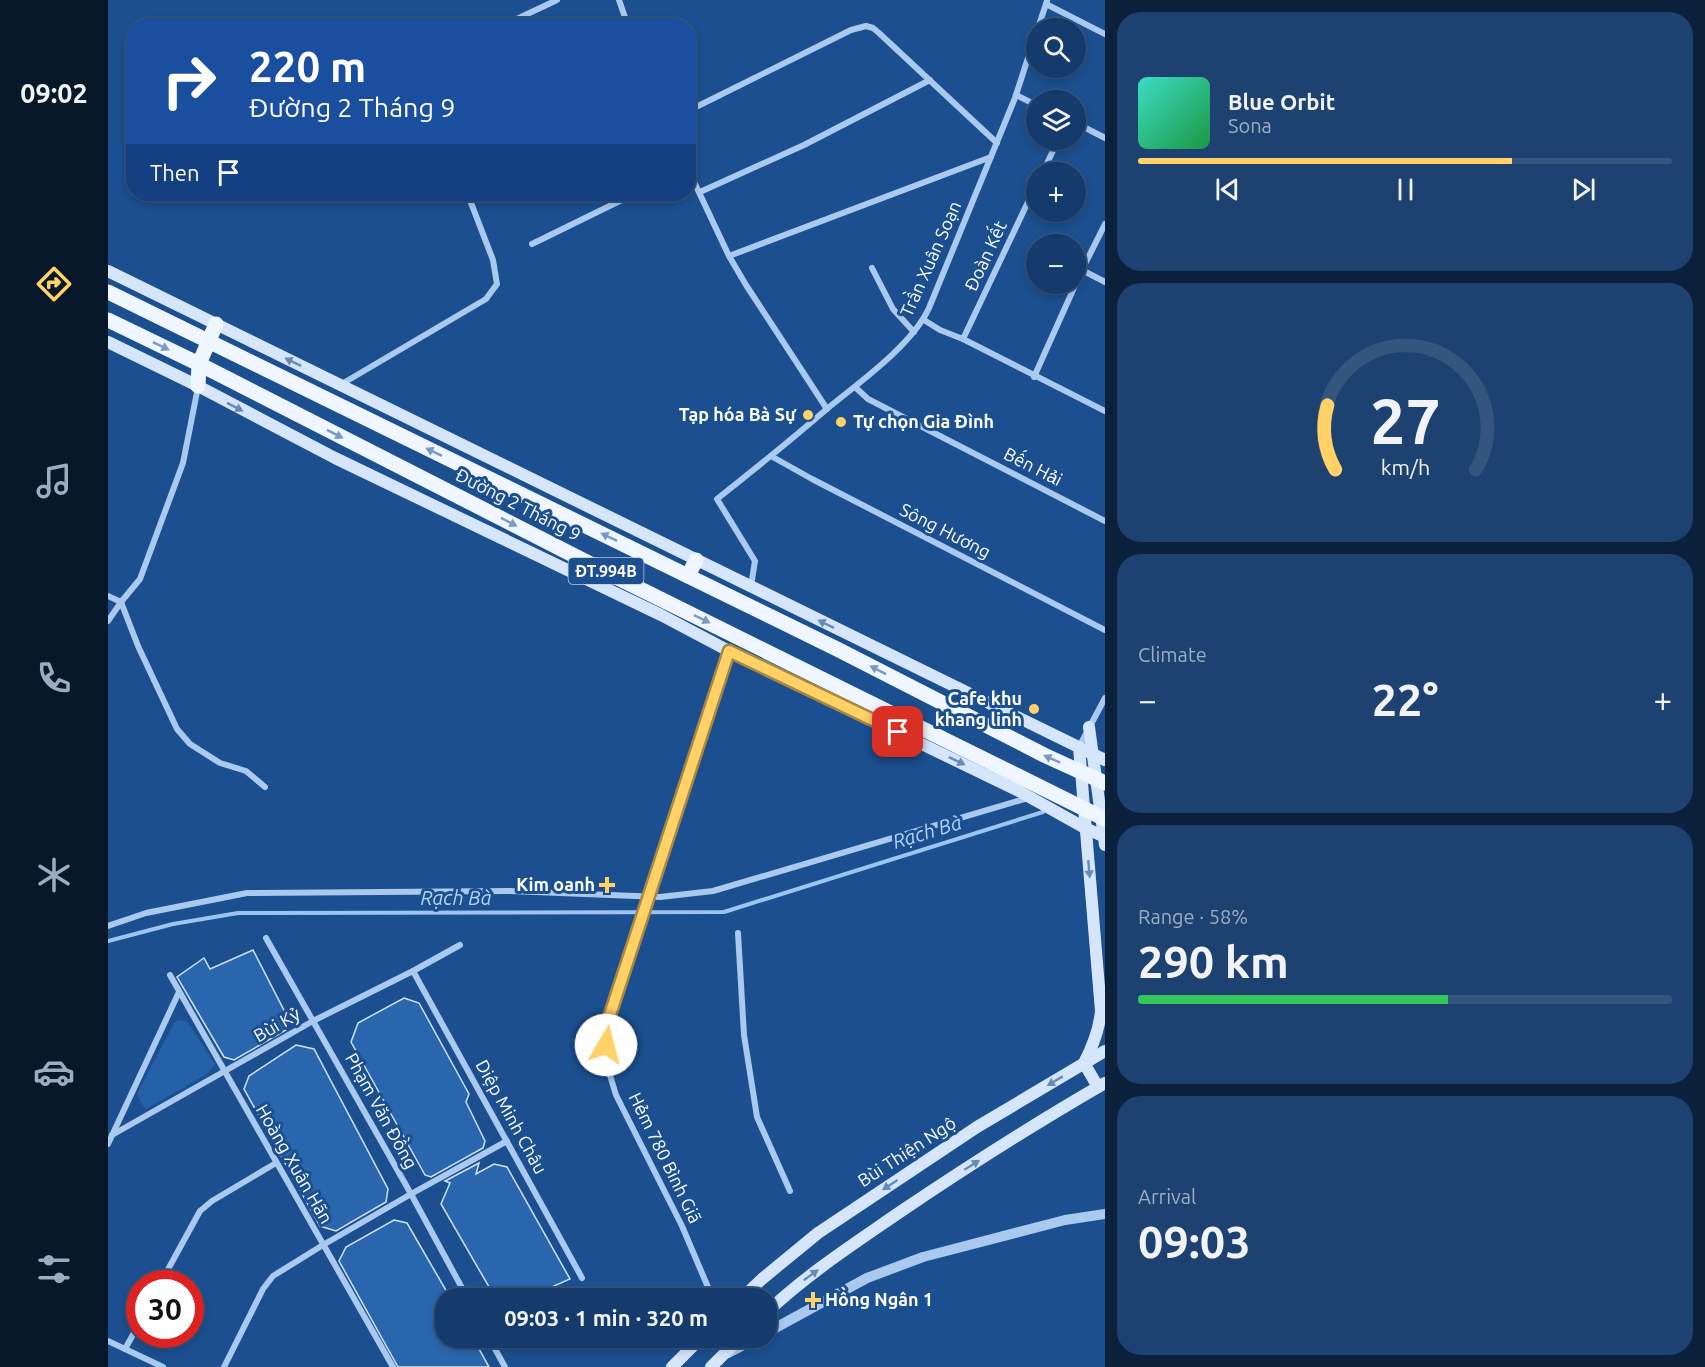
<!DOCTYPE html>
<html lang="en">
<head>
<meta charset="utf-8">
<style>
	:root { --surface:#143b6b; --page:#1d4271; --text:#f1f3f6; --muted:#9dadc1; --line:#33557e; --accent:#ffd166 }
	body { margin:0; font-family:Ubuntu,sans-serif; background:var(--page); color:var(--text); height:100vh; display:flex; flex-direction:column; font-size:22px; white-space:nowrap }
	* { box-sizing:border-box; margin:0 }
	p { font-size:20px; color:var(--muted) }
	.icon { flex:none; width:33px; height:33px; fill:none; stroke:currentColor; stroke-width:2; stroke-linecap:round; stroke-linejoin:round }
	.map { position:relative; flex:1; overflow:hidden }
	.details { display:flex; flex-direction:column; gap:12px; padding:12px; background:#0b203b; width:600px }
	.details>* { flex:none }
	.top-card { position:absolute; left:18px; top:18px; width:570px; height:183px; border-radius:24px; box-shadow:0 3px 9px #0003,0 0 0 2px var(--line); background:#1a4fa0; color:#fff; overflow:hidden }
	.controls { position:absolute; left:918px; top:18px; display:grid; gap:12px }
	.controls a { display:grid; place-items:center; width:60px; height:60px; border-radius:50%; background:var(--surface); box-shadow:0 3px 9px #0003,0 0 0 2px var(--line); font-size:30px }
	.speed { position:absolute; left:18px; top:1270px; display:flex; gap:12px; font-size:30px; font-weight:700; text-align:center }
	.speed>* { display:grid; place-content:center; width:78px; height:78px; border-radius:50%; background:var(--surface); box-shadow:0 3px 9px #0003,0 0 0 2px var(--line); line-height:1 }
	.speed .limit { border:9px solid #d22; background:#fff; color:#111 }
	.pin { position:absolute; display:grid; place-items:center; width:51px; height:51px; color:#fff; margin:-26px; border-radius:12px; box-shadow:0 3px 9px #0006 }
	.me { position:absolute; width:66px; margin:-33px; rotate:8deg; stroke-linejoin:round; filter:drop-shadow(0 0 4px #0008) }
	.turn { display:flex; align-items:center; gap:21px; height:126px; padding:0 24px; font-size:27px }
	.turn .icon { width:78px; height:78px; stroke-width:2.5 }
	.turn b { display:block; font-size:42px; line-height:51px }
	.then { display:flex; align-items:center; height:57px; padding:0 24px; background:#0003; gap:12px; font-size:22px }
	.big { font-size:45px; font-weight:700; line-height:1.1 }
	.details .tile { flex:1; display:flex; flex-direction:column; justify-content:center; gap:9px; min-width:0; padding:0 21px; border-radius:24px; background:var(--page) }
	.details .dial { align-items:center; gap:0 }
	.dial svg { height:156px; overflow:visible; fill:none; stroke:var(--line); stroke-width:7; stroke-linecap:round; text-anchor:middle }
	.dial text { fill:var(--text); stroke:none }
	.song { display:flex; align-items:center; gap:18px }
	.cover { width:72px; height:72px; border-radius:9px; background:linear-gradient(135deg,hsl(170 70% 55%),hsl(140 70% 35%)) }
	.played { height:6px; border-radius:3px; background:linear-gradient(90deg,var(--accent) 70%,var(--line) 70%) }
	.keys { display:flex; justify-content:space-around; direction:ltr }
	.heat { display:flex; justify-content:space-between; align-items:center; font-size:33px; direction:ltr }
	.charge { height:9px; border-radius:4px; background:linear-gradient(90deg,#34c759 58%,var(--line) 0) }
	.trip { position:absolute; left:327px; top:1288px; width:342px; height:60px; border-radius:24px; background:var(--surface); box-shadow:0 3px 9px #0003,0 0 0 2px var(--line); font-weight:700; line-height:60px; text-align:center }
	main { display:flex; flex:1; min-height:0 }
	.tab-bar { display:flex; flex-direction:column; width:108px; justify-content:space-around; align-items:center; background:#08182b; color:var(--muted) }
	.tab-bar .icon { width:42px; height:42px }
	.tab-bar .current { color:var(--accent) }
	.tab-bar b { font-size:27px; color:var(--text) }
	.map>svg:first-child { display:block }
</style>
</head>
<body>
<main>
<nav class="tab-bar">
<b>09:02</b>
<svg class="icon current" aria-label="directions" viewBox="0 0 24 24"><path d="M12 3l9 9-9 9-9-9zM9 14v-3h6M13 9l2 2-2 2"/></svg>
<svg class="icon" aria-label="music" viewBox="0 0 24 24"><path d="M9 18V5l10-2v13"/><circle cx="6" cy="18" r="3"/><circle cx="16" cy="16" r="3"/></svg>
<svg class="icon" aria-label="phone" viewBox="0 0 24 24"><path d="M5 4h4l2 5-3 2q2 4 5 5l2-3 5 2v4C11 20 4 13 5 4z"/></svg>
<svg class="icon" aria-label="climate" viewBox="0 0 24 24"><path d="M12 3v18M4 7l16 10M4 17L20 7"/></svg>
<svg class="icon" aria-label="car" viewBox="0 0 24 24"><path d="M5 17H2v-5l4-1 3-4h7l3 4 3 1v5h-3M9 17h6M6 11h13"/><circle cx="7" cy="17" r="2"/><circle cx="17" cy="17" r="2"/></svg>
<svg class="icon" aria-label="filters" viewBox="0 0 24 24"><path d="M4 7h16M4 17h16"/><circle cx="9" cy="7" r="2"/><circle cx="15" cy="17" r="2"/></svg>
</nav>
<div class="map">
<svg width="997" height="1367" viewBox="0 0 997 1367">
	<rect width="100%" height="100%" fill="#1b4f8f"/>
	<!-- green -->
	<path fill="#2461a8" d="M 70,1020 L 79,1021 L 107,1064 L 99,1074 L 38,1109 L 32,1101 L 29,1094 L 66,1023 Z"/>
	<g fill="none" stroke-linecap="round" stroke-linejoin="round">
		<!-- stream -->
		<path stroke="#9cc4f0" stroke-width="4" d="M 0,941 L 65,924 L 130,913 L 616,912 L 935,812"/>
	</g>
	<!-- building -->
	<g fill="#2a66ad" stroke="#cfe3fa" stroke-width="1.5">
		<path d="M 145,950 L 181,1020 L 178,1030 L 126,1060 L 116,1057 L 69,977 L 96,958 L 102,969 Z"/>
		<path d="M 296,998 L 311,1003 L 361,1094 L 358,1102 L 377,1141 L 375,1148 L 323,1177 L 317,1175 L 243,1042 L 250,1023 Z"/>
		<path d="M 188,1045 L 206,1049 L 280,1189 L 278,1202 L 228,1231 L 212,1226 L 136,1089 L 141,1076 Z"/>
		<path d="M 371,1163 L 368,1174 L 386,1164 L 399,1167 L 462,1279 L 430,1293 L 433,1299 L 388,1299 L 333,1204 L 342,1183 L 337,1181 Z"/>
		<path d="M 286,1220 L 299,1223 L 343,1299 L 338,1299 L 338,1338 L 365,1338 L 381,1367 L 290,1367 L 231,1261 L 238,1247 Z"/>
	</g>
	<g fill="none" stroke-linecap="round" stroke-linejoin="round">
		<!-- minor -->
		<g stroke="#a9c9ee" stroke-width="6">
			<path d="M 511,0 L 520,26"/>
			<path d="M 938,4 L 997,34"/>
			<path d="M 394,26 L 449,0"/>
			<path d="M 930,28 L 939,1"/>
			<path d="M 908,95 L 928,105"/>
			<path d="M 580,111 L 743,30 L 758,26 L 765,28 L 771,33 L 889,143"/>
			<path d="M 968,123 L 997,138"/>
			<path d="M 580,169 L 621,256 L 638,285 L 719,409"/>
			<path d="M 935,172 L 950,140"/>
			<path d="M 592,192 L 696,145 L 822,80"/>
			<path d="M 258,199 L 269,194"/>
			<path d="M 424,244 L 526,194"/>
			<path d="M 621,256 L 883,157"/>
			<path d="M 764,268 L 785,309 L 806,332"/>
			<path d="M 974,270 L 997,282"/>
			<path d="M 816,320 L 832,330 L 855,339 L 997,411"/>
			<path d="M 855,339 L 928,185"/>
			<path d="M 926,377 L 974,270 L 997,224"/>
			<path d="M 232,385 L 378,299 L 389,284 L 385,260 L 360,195"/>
			<path d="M 747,387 L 760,399 L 997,521"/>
			<path d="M 663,456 L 704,479 L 997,630"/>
			<path d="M 643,586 L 647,561 L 609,499 C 647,469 684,439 720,408 C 753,381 804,345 821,308 L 907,98 L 928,33"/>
			<path d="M 0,596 L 13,602 L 30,646 L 69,729 L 82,744 L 112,763 L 138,771 L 157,787"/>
			<path d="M 0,621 L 13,602 L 32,579 L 75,463 L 90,387"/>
			<path d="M 971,747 L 997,698"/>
			<path d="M 0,926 L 38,913 L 139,893 L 402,891 L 552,897 L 605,891 L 920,798"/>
			<path d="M 630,933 L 636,1035 L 649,1117 L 682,1191"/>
			<path d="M 158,938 L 303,1194 L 360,1299"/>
			<path d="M 305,971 L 474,1278"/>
			<path d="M 62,975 L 285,1367"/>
			<path d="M 4,1135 L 205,1021 L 305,971 L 352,945"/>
			<path d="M 0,1144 L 71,992"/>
			<path d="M 52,1284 L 92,1211 L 104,1201 L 168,1163"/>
			<path d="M 605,1299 L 574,1226 L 508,1095 L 498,1062 L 498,1027 L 621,651"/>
			<path d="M 381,1338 L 397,1367"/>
			<path d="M 0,1341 L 55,1367"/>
			<path d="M 17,1349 L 32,1322"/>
			<path d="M 116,1367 L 155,1289 L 165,1276 L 215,1245 L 303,1194 L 399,1141"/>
		</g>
		<!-- tertiary -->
		<g stroke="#a9c9ee" stroke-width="10">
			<path d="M 658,1333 L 759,1278 L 815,1257 L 957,1220 L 997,1214"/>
			<path d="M 620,1353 L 649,1338"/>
		</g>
		<!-- secondary -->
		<g stroke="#d6e6fa" stroke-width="12">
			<path d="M 0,271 L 997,760"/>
			<path d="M 0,342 L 90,386 L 227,458 L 553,615 L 621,651 L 909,790 L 977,828 L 997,837"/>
			<path d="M 981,727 L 997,845"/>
			<path d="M 971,747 L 993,1011 C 991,1031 985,1046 976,1063 L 990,1087"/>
			<path d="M 633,1299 L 654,1279 L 710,1233 L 869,1127 L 997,1051"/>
			<path d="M 658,1313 C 698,1275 744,1245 789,1214 C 857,1168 926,1124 997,1083"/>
			<path d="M 564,1367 L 593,1338"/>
			<path d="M 603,1367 L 632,1338"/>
		</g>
		<!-- primary -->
		<g stroke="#f0f6ff" stroke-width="15">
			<path d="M 0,292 L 729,649 L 936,755 L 997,783"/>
			<path d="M 0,320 L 91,364 L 510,578 L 997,819"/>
			<path d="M 90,386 L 91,364 L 108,324"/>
			<path d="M 580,576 L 588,560"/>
		</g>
	</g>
	<!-- one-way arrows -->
	<defs><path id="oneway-solid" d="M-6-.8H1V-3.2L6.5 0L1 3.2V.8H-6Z" transform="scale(1.5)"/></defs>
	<g fill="#7b9ac1">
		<use href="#oneway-solid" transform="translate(53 346) rotate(26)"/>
		<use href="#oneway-solid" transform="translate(227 434) rotate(27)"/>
		<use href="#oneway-solid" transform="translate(326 452) rotate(-154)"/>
		<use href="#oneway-solid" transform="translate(401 522) rotate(27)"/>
		<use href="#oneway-solid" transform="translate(501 537) rotate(-154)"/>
		<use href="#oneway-solid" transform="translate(594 619) rotate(26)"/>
		<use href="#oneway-solid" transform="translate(770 670) rotate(-153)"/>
		<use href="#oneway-solid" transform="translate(944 759) rotate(-156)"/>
	</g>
	<g fill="#668bba">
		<use href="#oneway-solid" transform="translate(185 362) rotate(-154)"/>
		<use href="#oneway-solid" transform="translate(127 407) rotate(27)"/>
		<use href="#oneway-solid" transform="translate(718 624) rotate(-154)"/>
		<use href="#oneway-solid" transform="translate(849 761) rotate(26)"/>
		<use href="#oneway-solid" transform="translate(981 869) rotate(85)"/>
		<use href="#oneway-solid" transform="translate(947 1081) rotate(149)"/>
		<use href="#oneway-solid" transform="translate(864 1165) rotate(-32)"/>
		<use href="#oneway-solid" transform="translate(782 1185) rotate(147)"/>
		<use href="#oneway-solid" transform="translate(703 1275) rotate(-36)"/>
	</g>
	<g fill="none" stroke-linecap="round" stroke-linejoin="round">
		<defs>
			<path id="route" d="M 498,1045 L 498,1027 L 621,651 L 790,732"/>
		</defs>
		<!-- route casing -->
		<use href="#route" stroke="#a68842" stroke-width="15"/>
		<!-- route -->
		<use href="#route" stroke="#ffd166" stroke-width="10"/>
	</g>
	<!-- markers -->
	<g fill="#ffd166" stroke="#1b4f8f" stroke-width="2">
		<circle cx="700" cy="415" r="6"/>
		<circle cx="733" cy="422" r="6"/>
		<circle cx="926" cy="709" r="6"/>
		<path d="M496 876h6v6h6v6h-6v6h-6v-6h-6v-6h6z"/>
		<path d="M702 1291h6v6h6v6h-6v6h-6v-6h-6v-6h6z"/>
	</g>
	<g text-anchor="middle" stroke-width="6" stroke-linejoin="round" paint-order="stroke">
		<!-- shield labels -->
		<rect fill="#1b4f8f" stroke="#bbcadd" stroke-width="1.5" x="460.5" y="558" width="75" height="26" rx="4.5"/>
		<g font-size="16" font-weight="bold" fill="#fff">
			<text x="498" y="577">ĐT.994B</text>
		</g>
		<!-- street labels -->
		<g font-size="18" fill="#fff" stroke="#1b4f8f">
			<text transform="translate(878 256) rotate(-65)" y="6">Đoàn Kết</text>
			<text transform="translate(823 259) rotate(-66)" y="6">Trần Xuân Soạn</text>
			<text transform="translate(925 467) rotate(27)" y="6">Bến Hải</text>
			<text transform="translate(410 505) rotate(27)" y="6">Đường 2 Tháng 9</text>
			<text transform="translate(837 531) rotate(27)" y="6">Sông Hương</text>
			<text transform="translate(169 1025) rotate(-30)" y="6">Bùi Kỷ</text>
			<text transform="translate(273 1111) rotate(61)" y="6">Phạm Văn Đồng</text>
			<text transform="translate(403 1117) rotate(61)" y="6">Diệp Minh Châu</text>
			<text transform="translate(799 1152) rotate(-33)" y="6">Bùi Thiện Ngộ</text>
			<text transform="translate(557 1158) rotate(64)" y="6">Hẻm 780 Bình Giã</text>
			<text transform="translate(186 1164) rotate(60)" y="6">Hoàng Xuân Hãn</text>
		</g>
		<!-- poi labels -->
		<g font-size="18" font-weight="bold" fill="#fff" stroke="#1b4f8f" text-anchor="end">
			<text x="688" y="421">Tạp hóa Bà Sự</text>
			<text x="745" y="428" text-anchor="start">Tự chọn Gia Đình</text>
			<text x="914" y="705">Cafe khu<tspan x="914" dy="21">khang linh</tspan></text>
			<text x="487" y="891">Kim oanh</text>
			<text x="717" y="1306" text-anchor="start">Hồng Ngân 1</text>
		</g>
		<!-- water labels -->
		<g font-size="20" font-style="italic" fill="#b5d3f5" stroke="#1b4f8f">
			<text transform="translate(819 832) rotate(-17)" y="7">Rạch Bà</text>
			<text x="348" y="905">Rạch Bà</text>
		</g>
	</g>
</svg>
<div class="controls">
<a><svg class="icon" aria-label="search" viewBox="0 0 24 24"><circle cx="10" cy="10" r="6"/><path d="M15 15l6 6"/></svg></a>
<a><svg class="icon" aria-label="layers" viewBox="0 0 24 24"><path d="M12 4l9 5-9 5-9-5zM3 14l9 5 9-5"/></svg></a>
<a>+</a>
<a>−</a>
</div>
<div class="speed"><div class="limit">30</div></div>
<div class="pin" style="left:790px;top:732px;background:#d93025"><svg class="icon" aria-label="arrive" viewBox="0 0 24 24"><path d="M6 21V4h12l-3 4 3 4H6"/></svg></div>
<svg class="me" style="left:498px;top:1045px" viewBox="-20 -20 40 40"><circle r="19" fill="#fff"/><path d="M0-13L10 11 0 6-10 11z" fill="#ffd166"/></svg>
<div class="trip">09:03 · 1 min · 320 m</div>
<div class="top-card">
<div class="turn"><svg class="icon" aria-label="right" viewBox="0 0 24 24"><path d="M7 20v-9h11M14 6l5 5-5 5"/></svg><div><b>220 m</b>Đường 2 Tháng 9</div></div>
<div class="then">Then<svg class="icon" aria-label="arrive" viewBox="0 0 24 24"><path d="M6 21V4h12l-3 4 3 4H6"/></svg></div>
</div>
</div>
<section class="details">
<div class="tile">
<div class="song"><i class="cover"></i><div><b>Blue Orbit</b><p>Sona</p></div></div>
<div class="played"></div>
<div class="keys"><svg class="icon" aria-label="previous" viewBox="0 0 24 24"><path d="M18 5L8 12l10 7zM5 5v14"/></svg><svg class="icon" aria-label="pause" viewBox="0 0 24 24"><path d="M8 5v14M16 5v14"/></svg><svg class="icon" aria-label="next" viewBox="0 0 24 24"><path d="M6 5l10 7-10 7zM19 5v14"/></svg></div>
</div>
<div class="tile dial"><svg viewBox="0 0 100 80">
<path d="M14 69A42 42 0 1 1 86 69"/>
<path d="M14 69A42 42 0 0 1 10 36" stroke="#ffd166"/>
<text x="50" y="56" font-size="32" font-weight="700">27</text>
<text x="50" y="72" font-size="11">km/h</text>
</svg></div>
<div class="tile"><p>Climate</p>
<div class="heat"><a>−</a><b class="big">22°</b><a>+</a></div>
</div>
<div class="tile"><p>Range · 58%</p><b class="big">290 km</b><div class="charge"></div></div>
<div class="tile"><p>Arrival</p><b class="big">09:03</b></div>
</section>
</main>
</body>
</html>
